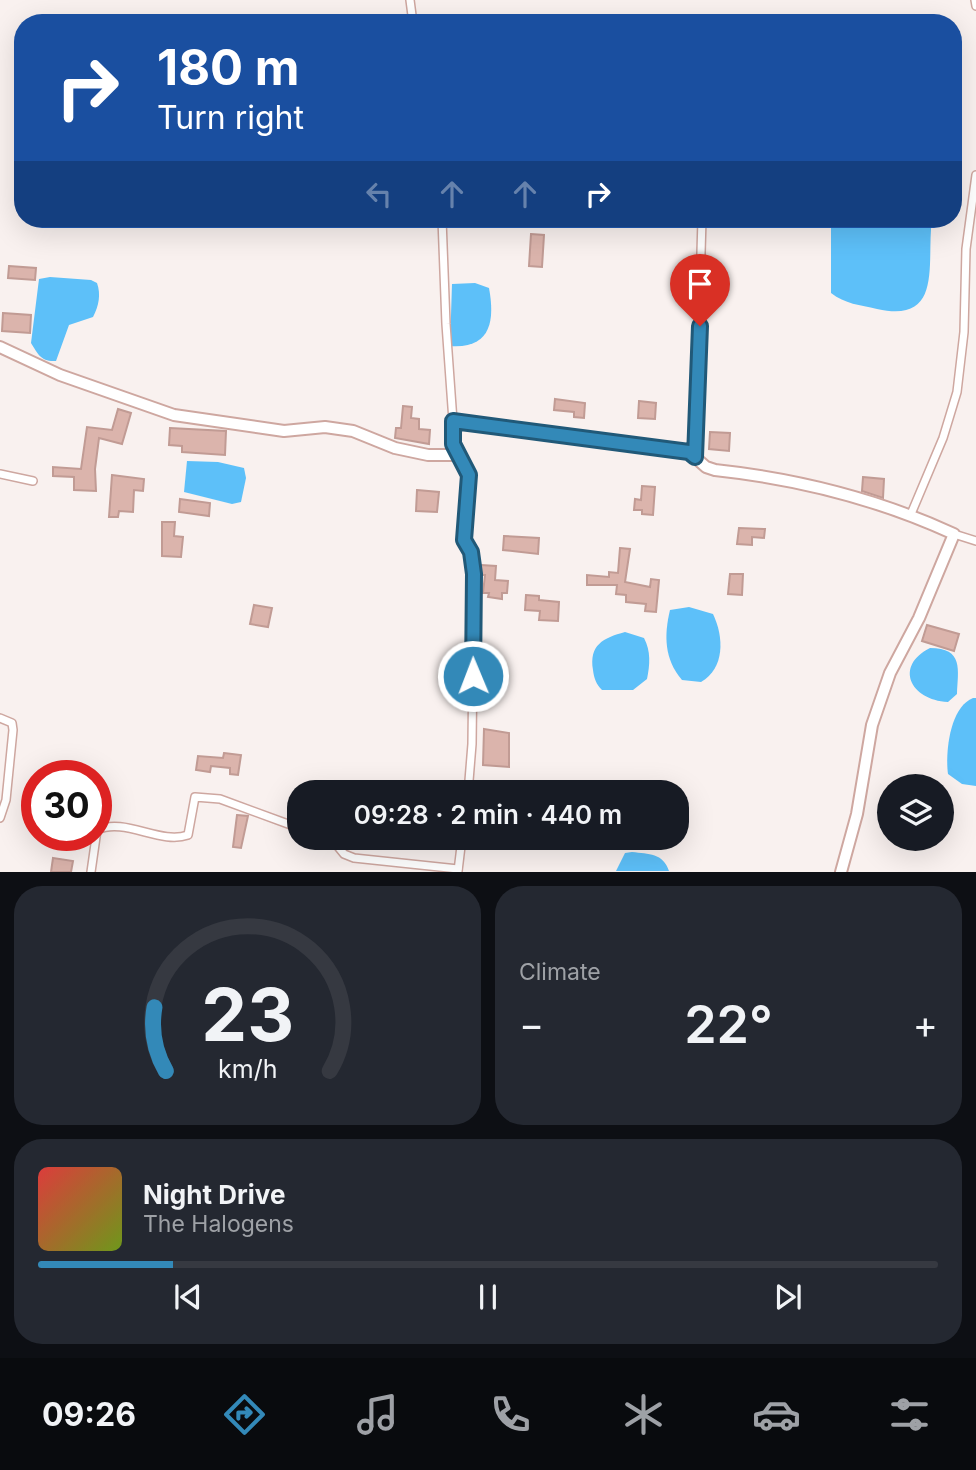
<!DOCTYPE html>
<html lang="en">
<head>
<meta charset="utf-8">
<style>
	:root { --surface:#171b24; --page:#242831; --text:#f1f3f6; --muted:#9ea1a6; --line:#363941; --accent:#3389b8 }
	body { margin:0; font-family:Inter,sans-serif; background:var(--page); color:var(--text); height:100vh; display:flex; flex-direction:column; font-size:26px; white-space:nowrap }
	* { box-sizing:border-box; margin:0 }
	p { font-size:23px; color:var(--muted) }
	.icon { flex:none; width:38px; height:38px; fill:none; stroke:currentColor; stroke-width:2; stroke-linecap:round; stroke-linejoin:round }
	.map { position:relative; height:872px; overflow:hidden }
	.details { display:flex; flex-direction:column; gap:14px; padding:14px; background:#0d0f14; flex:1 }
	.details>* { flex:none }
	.hud { position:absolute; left:14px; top:14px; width:948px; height:214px; border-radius:28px; box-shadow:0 7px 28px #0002; background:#1a4fa0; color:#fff; overflow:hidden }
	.fabs { position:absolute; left:877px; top:774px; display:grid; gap:14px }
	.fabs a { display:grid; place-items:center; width:77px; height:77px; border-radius:50%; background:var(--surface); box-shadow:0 7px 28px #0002; font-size:35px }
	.speed { position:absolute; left:21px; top:760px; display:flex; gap:14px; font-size:35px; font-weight:700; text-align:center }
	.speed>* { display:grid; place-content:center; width:91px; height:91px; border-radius:50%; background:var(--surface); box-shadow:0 7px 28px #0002; line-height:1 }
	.speed .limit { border:10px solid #d22; background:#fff; color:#111 }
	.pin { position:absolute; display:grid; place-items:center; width:60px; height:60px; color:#fff; margin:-72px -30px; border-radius:50% 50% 50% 0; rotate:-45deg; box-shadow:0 0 7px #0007 }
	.pin .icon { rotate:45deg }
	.me { position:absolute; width:77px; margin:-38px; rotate:359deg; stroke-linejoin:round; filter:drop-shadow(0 0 5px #0008) }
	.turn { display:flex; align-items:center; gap:24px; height:147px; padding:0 28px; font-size:32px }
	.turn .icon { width:91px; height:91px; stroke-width:2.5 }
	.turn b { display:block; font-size:49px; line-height:60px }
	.lanes { display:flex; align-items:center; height:66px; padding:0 28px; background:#0003; justify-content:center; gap:35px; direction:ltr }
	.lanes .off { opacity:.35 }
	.big { font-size:52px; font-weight:600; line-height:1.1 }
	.details .tile { flex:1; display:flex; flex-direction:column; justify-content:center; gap:10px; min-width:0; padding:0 24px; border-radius:28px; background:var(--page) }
	.details .dial { align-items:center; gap:0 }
	.dial svg { height:182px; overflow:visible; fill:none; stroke:var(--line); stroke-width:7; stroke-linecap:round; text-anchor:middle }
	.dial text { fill:var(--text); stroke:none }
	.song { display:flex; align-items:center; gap:21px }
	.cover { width:84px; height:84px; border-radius:10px; background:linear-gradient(135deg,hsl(0 70% 55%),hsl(80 70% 35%)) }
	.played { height:7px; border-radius:4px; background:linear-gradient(90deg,var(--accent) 15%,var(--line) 15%) }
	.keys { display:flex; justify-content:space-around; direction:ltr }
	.heat { display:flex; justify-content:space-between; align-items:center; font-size:38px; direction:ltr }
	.details .tiles { flex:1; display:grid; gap:14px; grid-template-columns:1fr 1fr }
	.tile:last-child { grid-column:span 2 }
	.trip { position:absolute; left:287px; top:780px; width:402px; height:70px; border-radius:28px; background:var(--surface); box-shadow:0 7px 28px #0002; font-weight:600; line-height:70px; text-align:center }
	.menu { display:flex; height:112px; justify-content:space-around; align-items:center; background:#090b0e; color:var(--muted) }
	.menu .icon { width:49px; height:49px }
	.menu .current { color:var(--accent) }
	.menu b { font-size:32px; color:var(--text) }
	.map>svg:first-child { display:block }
</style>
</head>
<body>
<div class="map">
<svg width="976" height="872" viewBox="0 0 976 872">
	<rect width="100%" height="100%" fill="#f9f1ef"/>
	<!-- water -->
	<g fill="#5dc0f9">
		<path d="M 831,219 L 932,219 C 926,263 944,324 877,309 C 860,305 845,304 831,293 Z"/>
		<path d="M 50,277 L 91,280 L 97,283 C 101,294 99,306 93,317 L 69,325 L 56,361 C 41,362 38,354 31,343 L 39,279 Z"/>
		<path d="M 475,283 L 489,288 C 495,321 491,349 450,346 L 452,284 Z"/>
		<path d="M 187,461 L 218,462 L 244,468 L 246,478 L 241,502 L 232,504 L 184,492 Z"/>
		<path d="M 689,607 L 713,614 C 724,637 725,668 701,682 L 682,680 C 664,659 664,635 670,610 Z"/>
		<path d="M 625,632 L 644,638 C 651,651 650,665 647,679 L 633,690 L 602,690 C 596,684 594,678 593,670 C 589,645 603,638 625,632 Z"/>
		<path d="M 930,648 C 964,648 958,670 957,694 L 948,702 C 910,700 894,666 930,648 Z"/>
		<path d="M 973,698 L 976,698 L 976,786 L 962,784 L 948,774 C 945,752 950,707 973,698 Z"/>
		<path d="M 632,852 C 649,854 663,853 669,871 L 616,871 L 625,853 Z"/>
	</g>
	<!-- building -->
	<g fill="#dbb4ac" stroke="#c19b94" stroke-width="2">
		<path d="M 531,234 L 544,235 L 542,267 L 529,266 Z"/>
		<path d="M 9,266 L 36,268 L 35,280 L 8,278 Z"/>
		<path d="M 3,313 L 31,315 L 30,333 L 2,331 Z"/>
		<path d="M 555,399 L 585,403 L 584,418 L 574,417 L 574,412 L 554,410 Z"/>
		<path d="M 639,401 L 656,403 L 655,419 L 638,418 Z"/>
		<path d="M 403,406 L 412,407 L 411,418 L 419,419 L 419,429 L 430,430 L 429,444 L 395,438 L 396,428 L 401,428 Z"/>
		<path d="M 118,409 L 131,413 L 122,444 L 99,438 L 95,469 L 96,491 L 74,490 L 74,477 L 53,476 L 53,467 L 81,469 L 87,427 L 112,430 Z"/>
		<path d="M 170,428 L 226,431 L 225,455 L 182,452 L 182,446 L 169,445 Z"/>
		<path d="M 710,432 L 730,433 L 729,451 L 709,449 Z"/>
		<path d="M 112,475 L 144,479 L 143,491 L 134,490 L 133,512 L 119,511 L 118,517 L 109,517 Z"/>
		<path d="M 863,477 L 884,479 L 883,498 L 862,491 Z"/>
		<path d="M 642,486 L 655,487 L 653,515 L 642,514 L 642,510 L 634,510 L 635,499 L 641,500 Z"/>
		<path d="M 417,490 L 439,492 L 437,512 L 416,511 Z"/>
		<path d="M 180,499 L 210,503 L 209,516 L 179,512 Z"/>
		<path d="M 162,522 L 175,522 L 174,536 L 183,537 L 181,557 L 162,556 Z"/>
		<path d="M 739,528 L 765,529 L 764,538 L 752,537 L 752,545 L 737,544 Z"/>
		<path d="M 504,536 L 539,538 L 538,554 L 503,550 Z"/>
		<path d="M 620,548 L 630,549 L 625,582 L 650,587 L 651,579 L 659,580 L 656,612 L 645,611 L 646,604 L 626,602 L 626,595 L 616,594 L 617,585 L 587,585 L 587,575 L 609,577 L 609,572 L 618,573 Z"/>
		<path d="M 481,565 L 496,566 L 495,580 L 508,581 L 507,593 L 502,593 L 502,599 L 488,597 L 489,593 L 483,593 L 485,575 L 480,575 Z"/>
		<path d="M 730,574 L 743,574 L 742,595 L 728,594 Z"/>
		<path d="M 526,595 L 539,596 L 539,600 L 559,602 L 558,621 L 539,620 L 540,611 L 525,610 Z"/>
		<path d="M 254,605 L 272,608 L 268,627 L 250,624 Z"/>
		<path d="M 927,625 L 959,634 L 954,651 L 922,641 Z"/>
		<path d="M 484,729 L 509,733 L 509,767 L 483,765 Z"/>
		<path d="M 224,753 L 241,755 L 238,775 L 230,774 L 230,768 L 211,766 L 210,772 L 196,770 L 198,756 L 223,758 Z"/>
		<path d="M 237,815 L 248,816 L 241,848 L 233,847 Z"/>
		<path d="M 53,858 L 73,861 L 71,872 L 51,872 Z"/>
	</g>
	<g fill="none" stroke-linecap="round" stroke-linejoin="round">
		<defs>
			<g id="street">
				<path d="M 410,0 L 413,23"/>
				<path d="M 975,0 L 976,6"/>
				<path d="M 442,219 L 446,324 L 453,421"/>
				<path d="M 457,455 L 469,475 L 464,540 L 471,552 L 474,574 L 472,744 L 468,793"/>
				<path d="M 695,457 L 702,219"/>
				<path d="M 0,474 L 33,481"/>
				<path d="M 911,514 L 943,438 L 957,392 L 964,332 L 966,249 L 976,175"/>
				<path d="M 954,534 L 976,541"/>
				<path d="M 0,718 L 12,723 L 13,730 L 6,800 L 0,818"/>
				<path d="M 331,838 L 344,854 L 354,858 L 458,869"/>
				<path d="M 458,871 L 462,838"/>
				<path d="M 91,872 L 97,830 C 125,817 160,845 188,835 L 195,797 L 220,799 L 299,828"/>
			</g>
			<path id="secondary" d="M 0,347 L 60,375 L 174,415 L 284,431 L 325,427 L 353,431 L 395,448 L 428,455 L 457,455 L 453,444 L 453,421 L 689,452 L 706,467 L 715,470 C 799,479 878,499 954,534 L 919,618 L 890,673 L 872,725 L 857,814 L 841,872"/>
		</defs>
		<!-- street casing -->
		<use href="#street" stroke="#cea7a0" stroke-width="10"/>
		<!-- secondary casing -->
		<use href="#secondary" stroke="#cea7a0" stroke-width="14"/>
		<!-- street -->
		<use href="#street" stroke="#fff" stroke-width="7"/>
		<!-- secondary -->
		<use href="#secondary" stroke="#fff" stroke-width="10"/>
	</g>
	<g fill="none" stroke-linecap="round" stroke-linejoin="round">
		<defs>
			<path id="route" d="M 473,676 L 474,574 L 471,552 L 464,540 L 469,475 L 453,444 L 453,421 L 689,452 L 695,457 L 700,326"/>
		</defs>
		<!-- route casing -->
		<use href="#route" stroke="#215978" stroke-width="18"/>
		<!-- route -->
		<use href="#route" stroke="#3389b8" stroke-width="12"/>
	</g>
</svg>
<div class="fabs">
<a><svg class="icon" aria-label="layers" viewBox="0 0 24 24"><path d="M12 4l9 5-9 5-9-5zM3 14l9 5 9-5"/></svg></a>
</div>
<div class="speed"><div class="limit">30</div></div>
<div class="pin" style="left:700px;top:326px;background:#d93025"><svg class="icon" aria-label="arrive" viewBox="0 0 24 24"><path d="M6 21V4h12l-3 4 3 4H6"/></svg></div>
<svg class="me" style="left:473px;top:676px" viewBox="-20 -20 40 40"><circle r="17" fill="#3389b8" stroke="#fff" stroke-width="3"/><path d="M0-11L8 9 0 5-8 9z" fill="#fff"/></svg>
<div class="trip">09:28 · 2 min · 440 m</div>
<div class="hud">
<div class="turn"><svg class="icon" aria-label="right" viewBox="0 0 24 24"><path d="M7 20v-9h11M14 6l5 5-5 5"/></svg><div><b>180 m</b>Turn right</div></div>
<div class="lanes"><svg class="icon off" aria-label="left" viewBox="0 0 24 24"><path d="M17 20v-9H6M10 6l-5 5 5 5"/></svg><svg class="icon off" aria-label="ahead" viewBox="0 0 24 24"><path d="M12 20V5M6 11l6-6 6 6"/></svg><svg class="icon off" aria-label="ahead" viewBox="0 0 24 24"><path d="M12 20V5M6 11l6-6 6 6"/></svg><svg class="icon" aria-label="right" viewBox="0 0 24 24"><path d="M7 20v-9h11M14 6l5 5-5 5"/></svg></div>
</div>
</div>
<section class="details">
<div class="tiles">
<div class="tile dial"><svg viewBox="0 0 100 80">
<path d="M14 69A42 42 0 1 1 86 69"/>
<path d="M14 69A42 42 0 0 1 9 41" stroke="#3389b8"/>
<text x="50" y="56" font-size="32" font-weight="700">23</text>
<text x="50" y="72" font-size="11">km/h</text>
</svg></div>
<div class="tile"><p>Climate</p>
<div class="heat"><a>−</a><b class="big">22°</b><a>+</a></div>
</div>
<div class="tile">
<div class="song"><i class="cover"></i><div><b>Night Drive</b><p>The Halogens</p></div></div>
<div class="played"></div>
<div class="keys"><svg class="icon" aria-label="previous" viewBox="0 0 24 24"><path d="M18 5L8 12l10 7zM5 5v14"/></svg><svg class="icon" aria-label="pause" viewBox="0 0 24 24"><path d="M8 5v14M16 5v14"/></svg><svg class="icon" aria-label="next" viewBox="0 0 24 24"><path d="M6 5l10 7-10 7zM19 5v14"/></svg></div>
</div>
</div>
</section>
<nav class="menu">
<b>09:26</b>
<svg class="icon current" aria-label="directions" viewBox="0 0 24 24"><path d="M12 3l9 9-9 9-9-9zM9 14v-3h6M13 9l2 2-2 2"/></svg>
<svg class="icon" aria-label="music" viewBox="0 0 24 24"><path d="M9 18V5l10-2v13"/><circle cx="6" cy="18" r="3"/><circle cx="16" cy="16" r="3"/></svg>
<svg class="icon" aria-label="phone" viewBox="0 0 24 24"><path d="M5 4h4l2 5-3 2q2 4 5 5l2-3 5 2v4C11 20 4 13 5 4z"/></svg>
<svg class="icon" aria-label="climate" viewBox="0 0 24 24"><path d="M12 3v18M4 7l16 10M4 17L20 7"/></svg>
<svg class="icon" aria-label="car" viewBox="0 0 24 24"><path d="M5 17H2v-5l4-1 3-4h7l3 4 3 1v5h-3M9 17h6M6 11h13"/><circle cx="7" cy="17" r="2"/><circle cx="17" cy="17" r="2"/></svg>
<svg class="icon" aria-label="filters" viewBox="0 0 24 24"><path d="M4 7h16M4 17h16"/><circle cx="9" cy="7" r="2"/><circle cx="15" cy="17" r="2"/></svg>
</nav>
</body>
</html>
